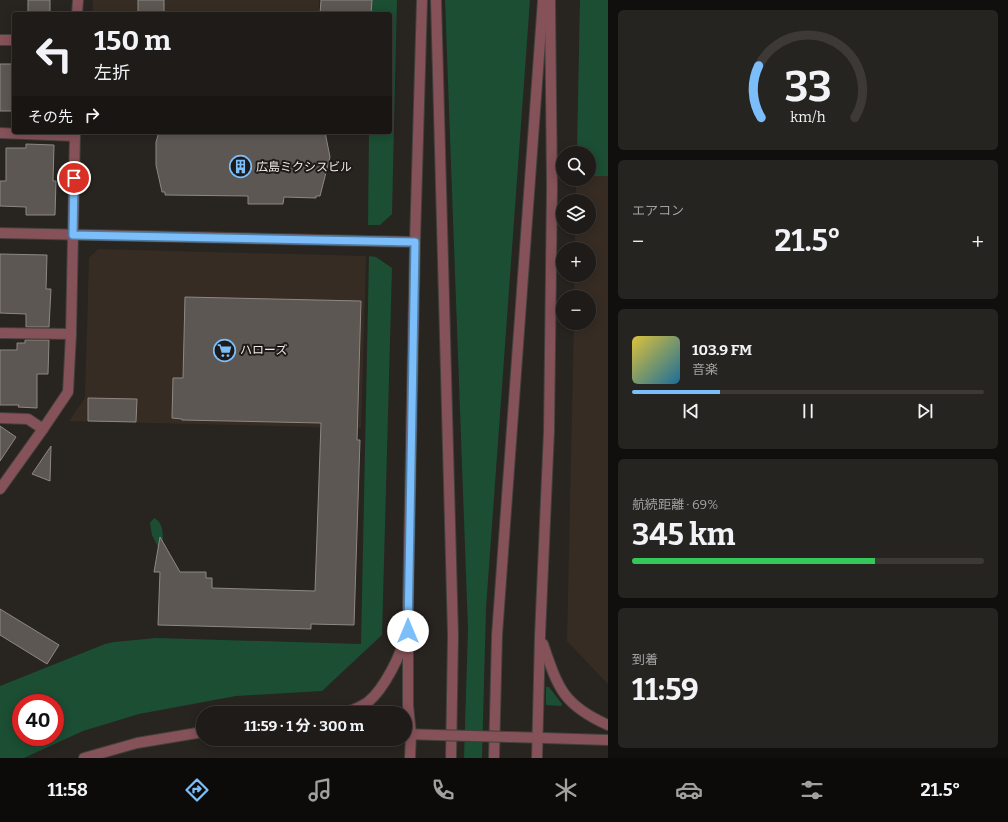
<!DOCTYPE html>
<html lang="ja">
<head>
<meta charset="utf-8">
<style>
	:root { --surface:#1e1b18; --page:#262421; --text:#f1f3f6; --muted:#a1a1a2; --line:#3c3937; --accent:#7bbef9 }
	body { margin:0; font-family:Bitter,"Noto Sans JP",serif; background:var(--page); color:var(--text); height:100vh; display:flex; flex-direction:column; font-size:15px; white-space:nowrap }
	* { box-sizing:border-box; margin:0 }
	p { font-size:13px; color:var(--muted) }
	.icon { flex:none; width:22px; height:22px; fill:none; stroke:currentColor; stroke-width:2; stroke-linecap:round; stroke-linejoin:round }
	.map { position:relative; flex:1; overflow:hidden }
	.panel { display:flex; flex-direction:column; gap:10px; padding:10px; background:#100f0d; width:400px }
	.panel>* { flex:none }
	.top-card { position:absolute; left:12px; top:12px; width:380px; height:122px; border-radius:4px; box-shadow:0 2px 10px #0003,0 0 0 1px var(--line); background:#1e1b18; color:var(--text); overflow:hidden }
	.tools { position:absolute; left:556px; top:146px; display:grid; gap:8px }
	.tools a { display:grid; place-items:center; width:40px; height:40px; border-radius:50%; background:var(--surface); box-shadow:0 2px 10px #0003,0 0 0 1px var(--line); font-size:20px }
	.speed { position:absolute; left:12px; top:694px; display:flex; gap:8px; font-size:20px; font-weight:700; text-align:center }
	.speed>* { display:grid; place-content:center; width:52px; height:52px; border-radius:50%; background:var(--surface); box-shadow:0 2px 10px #0003,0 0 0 1px var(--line); line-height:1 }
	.speed .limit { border:6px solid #d22; background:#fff; color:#111 }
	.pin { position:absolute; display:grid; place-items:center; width:34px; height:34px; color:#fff; margin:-17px; border:2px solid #fff; border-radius:50%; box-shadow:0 1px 4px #0007 }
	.me { position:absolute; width:44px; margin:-22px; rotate:0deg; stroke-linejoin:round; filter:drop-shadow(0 0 3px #0008) }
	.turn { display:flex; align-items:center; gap:14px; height:84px; padding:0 16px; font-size:18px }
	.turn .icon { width:52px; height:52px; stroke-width:2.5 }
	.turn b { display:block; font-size:28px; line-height:34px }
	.then { display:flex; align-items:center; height:38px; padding:0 16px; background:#0003; gap:8px; font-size:15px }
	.big { font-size:30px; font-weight:700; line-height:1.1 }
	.panel .tile { flex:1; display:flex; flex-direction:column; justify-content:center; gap:6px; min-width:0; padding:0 14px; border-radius:6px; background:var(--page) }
	.panel .dial { align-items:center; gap:0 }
	.dial svg { height:104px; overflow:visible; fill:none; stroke:var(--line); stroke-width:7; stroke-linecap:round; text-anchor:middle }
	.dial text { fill:var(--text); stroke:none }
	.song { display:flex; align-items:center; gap:12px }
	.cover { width:48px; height:48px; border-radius:6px; background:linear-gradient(135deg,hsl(50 70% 55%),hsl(200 70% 35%)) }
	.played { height:4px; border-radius:2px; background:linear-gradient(90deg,var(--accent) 25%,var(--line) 25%) }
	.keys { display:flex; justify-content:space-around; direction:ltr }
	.heat { display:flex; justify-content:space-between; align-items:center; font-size:22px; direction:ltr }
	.charge { height:6px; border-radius:3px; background:linear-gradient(90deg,#34c759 69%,var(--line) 0) }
	.trip { position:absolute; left:196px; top:706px; width:216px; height:40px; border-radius:20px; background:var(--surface); box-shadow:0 2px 10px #0003,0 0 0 1px var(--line); font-weight:700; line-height:40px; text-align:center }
	.tabs { display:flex; height:64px; justify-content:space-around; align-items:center; background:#0c0b0a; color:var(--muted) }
	.tabs .icon { width:28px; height:28px }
	.tabs .selected { color:var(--accent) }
	.tabs b { font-size:18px; color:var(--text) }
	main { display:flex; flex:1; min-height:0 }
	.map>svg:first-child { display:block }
</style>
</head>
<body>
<main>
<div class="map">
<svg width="608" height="758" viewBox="0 0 608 758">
	<rect width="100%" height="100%" fill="#282420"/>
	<!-- built -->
	<g fill="#362c24">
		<rect x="93" y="0" width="226" height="14"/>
		<path d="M 580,0 L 608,0 L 608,684 L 567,641 L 574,323 L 589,323 L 589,297 L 574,297 L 574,275 L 589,275 L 589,249 L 575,249 L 575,227 L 589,227 L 589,201 L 576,201 L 576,179 L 589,179 L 589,153 L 577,153 Z"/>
		<path d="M 98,249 L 366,256 L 361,428 L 69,421 L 85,398 L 89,258 Z"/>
	</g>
	<!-- green -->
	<g fill="#1b4e33" fill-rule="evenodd">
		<path d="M 372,0 L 397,0 L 392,214 L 380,225 L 368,225 L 369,132 L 390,132 L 390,14 L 372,14 Z"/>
		<path d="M 445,0 L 530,0 L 486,608 L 482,758 L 464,758 L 468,629 Z"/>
		<path d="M 580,0 L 608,0 L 608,176 L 589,176 L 589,153 L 577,153 Z"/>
		<path d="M 369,256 L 376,257 L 392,268 L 382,635 L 322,691 L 236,696 L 139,714 L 83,731 L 24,758 L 0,758 L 0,686 L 105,644 L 114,642 L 156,638 L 361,644 ZM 21,703 L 55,703 L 55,737 L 21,737 Z"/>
		<path d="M 154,518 C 163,522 163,533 163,542 L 160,538 L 158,547 L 152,535 L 150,523 Z"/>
		<path d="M 546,687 L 549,687 L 562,704 L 561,706 L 546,705 Z"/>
	</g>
	<!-- building -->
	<g fill="#5d5754" stroke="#8e8784">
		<rect x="28" y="0" width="22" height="14"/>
		<rect x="138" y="0" width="26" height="14"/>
		<path d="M 321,0 L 372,0 L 371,14 L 320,14 Z"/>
		<rect x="0" y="64" width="14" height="47"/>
		<path d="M 159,132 L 325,132 L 330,157 L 320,196 L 316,196 L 316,198 L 284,197 L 283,204 L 248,204 L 248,196 L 165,195 L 165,192 L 162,192 L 156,165 L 156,142 Z"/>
		<path d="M 26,144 L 54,145 L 53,181 L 56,181 L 55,215 L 26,215 L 26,207 L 0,206 L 0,181 L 6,181 L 6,148 L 26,148 Z"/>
		<path d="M 0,254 L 47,255 L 46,289 L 51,289 L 49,327 L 26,327 L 26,314 L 0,313 Z"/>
		<path d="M 185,297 L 361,301 L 357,440 L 360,440 L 354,625 L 311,624 L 311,629 L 158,625 L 160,572 L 154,572 L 160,537 L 180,572 L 206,572 L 206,578 L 212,578 L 212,588 L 315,591 L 321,423 L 182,420 L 182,419 L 172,418 L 173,378 L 183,378 Z"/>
		<path d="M 25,340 L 49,340 L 48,374 L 37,374 L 37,408 L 18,407 L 19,405 L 0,405 L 0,350 L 17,350 L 17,343 L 25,343 Z"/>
		<path d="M 88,398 L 137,399 L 136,422 L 88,421 Z"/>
		<path d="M 0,426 L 16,437 L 0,461 Z"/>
		<path d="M 51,446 L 50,481 L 32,474 Z"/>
		<path d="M 0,609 L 59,645 L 47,664 L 0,635 Z"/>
	</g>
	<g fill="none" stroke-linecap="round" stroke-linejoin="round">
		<defs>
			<g id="minor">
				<path d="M 77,14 L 78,0"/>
				<path d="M 0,40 L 14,40"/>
				<path d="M 0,133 L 75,136"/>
				<path d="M 0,233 L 415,242"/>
				<path d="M 0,333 L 71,334"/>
				<path d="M 0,418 L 28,419 L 43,429"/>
				<path d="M 0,489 L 43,429 L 68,392 L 71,334 L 75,132"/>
			</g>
			<g id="tertiary">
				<path d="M 436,0 L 453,635 L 451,758"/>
				<path d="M 543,644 C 558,688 563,705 608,725"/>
				<path d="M 345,713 C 353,710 361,707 368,702 C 383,690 403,653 405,634"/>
				<path d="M 405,734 L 435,735"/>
				<path d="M 512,737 L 608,740"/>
				<path d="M 84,758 L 137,743 L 203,732"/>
				<path d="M 410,758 L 411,734 L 408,705 L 408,601 L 415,242 L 422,0"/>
				<path d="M 494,758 L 497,635 L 543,0"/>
				<path d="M 537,758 L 540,636 L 549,431 L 552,186 L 550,0"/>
			</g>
		</defs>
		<!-- minor casing -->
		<use href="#minor" stroke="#433f3c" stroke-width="12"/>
		<!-- tertiary casing -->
		<use href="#tertiary" stroke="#433f3c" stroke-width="12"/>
		<!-- minor -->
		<use href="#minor" stroke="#845258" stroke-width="10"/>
		<!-- tertiary -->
		<use href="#tertiary" stroke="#845258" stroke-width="10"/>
		<defs>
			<path id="tertiary-bridge" d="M 435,735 L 512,737"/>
		</defs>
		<!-- tertiary-bridge casing -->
		<use href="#tertiary-bridge" stroke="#433f3c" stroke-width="12" stroke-linecap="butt"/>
		<!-- tertiary-bridge -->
		<use href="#tertiary-bridge" stroke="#845258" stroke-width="10"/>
	</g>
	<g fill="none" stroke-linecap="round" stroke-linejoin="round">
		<defs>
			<path id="route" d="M 74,178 L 73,235 L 415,242 L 408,631"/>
		</defs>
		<!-- route casing -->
		<use href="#route" stroke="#507ca2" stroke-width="10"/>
		<!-- route -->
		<use href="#route" stroke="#7bbef9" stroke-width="7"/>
	</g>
	<!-- icons -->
	<defs>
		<symbol id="building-ring" viewBox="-11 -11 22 22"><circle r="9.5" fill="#1f1a17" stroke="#7bbef9" stroke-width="1.5"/><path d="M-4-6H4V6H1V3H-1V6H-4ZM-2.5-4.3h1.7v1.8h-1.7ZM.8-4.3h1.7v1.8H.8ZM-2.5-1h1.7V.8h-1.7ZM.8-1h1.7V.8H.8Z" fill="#7bbef9"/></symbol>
		<symbol id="supermarket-ring" viewBox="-11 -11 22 22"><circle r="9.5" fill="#1f1a17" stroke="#7bbef9" stroke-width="1.5"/><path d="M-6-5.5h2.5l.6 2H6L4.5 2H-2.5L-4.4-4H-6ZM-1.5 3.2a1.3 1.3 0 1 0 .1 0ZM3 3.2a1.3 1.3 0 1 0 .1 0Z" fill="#7bbef9"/></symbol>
	</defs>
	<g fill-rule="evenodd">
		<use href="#building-ring" x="228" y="154" width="25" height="25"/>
		<use href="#supermarket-ring" x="212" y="338" width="25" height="25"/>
	</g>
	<g text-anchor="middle" stroke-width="4" stroke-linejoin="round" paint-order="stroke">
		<!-- poi labels -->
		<g font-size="12" fill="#ebe8e5" stroke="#1f1a17" text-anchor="start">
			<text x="256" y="171">広島ミクシスビル</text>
			<text x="240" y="354">ハローズ</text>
		</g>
	</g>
</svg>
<div class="tools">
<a><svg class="icon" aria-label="search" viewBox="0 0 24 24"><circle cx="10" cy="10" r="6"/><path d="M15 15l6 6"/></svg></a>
<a><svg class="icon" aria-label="layers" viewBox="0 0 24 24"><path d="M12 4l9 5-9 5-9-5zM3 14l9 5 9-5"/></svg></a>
<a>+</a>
<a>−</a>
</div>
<div class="speed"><div class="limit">40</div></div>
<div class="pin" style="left:74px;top:178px;background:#d93025"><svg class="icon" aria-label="arrive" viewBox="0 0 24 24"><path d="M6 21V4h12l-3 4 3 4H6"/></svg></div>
<svg class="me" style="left:408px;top:631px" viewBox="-20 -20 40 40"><circle r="19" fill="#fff"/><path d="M0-13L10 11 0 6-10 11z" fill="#7bbef9"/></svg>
<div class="trip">11:59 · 1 分 · 300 m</div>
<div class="top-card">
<div class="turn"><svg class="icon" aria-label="left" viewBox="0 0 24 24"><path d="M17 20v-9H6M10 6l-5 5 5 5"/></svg><div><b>150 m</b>左折</div></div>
<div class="then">その先<svg class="icon" aria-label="right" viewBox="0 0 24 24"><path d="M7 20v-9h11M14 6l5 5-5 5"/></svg></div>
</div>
</div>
<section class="panel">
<div class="tile dial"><svg viewBox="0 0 100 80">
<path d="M14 69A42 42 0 1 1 86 69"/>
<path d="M14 69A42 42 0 0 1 12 29" stroke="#7bbef9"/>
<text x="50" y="56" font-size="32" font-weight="700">33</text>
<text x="50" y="72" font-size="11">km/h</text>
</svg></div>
<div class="tile"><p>エアコン</p>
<div class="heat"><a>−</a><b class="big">21.5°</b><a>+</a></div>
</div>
<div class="tile">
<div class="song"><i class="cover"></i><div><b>103.9 FM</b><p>音楽</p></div></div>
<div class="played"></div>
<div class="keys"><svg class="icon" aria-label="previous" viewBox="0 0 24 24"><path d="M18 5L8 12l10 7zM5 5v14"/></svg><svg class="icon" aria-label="pause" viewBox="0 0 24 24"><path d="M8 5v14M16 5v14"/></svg><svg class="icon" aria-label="next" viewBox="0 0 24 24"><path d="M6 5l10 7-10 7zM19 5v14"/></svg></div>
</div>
<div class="tile"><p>航続距離 · 69%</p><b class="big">345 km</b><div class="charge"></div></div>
<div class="tile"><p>到着</p><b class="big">11:59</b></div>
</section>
</main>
<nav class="tabs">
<b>11:58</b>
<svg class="icon selected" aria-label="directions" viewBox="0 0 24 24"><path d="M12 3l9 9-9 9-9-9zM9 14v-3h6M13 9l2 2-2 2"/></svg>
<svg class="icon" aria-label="music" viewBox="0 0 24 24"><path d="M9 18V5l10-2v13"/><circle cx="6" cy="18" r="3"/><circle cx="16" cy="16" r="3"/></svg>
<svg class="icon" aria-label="phone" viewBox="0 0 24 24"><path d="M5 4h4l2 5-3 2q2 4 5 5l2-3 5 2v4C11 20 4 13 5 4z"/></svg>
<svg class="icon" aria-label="climate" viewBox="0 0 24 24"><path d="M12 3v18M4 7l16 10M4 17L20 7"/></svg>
<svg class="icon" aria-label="car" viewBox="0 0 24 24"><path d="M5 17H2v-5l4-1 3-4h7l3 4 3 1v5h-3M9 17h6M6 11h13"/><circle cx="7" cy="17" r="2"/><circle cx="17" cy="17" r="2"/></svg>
<svg class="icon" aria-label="filters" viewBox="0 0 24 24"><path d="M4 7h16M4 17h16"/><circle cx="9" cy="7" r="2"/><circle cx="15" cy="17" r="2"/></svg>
<b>21.5°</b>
</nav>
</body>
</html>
